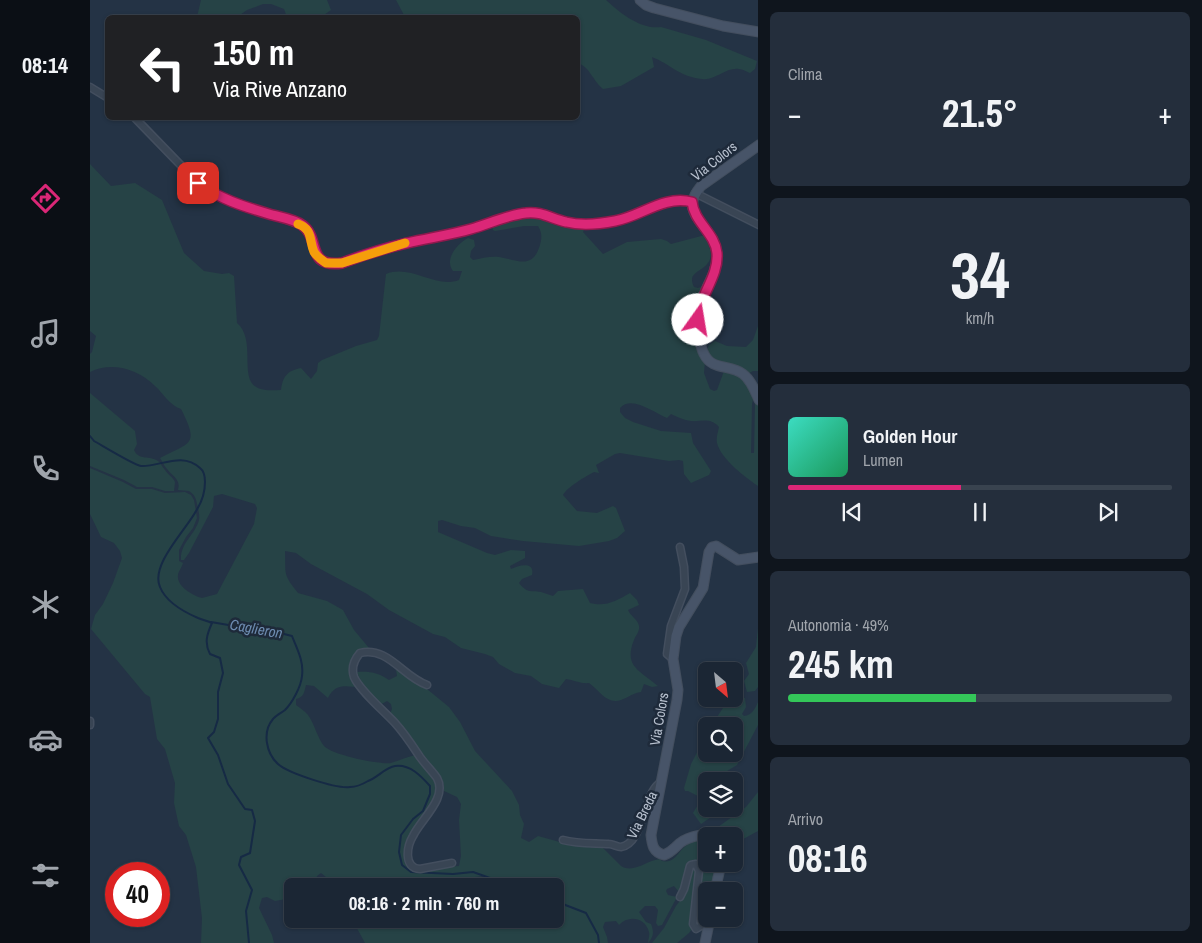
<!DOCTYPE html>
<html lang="it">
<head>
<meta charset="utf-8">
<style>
	:root { --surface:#1b2634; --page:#242e3c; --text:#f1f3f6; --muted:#a0a5ac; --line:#39434f; --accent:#db2777 }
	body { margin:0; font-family:"Archivo Narrow",sans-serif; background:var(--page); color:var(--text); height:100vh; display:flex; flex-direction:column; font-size:19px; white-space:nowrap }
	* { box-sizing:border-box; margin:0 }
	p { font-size:16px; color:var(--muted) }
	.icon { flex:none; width:28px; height:28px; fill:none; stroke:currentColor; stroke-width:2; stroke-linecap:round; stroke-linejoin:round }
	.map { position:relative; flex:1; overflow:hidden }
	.panel { display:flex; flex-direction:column; gap:12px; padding:12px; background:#0f151d; width:444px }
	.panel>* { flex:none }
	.hud { position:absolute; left:15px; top:15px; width:475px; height:105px; border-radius:8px; box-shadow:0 1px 4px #0004,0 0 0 1px var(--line); background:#202124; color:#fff; overflow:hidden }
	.needle { width:32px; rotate:152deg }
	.fabs { position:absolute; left:608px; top:662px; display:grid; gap:10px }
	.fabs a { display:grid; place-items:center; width:45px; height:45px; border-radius:8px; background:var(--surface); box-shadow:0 1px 4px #0004,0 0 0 1px var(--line); font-size:25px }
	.speed { position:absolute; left:15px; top:862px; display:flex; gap:10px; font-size:25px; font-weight:700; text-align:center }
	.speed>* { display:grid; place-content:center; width:65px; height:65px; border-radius:50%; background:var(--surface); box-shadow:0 1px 4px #0004,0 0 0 1px var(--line); line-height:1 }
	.speed .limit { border:8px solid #d22; background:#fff; color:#111 }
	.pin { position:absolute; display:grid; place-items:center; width:42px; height:42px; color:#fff; margin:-21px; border-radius:10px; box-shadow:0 2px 8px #0006 }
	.me { position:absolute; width:55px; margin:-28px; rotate:13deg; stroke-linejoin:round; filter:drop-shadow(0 0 4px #0008) }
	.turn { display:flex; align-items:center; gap:18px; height:105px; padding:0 25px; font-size:22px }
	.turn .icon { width:65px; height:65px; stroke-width:2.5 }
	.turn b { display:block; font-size:35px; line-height:42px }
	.big { font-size:38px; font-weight:700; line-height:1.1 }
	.panel .tile { flex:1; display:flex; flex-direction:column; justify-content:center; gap:8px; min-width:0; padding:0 18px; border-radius:8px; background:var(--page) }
	.panel .dial { align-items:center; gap:0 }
	.dial b { font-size:65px; line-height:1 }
	.song { display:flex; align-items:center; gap:15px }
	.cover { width:60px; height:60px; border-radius:8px; background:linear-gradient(135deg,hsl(170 70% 55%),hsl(150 70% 35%)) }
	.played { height:5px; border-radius:2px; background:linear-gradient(90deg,var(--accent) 45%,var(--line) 45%) }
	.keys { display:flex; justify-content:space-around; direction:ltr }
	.heat { display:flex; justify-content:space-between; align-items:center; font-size:28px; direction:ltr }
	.charge { height:8px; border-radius:4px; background:linear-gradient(90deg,#34c759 49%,var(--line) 0) }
	.trip { position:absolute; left:194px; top:878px; width:280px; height:50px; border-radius:8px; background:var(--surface); box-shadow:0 1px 4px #0004,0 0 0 1px var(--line); font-weight:700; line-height:50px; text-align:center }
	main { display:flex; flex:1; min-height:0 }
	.tab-bar { display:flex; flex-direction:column; width:90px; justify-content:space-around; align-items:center; background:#0b0f15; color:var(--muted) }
	.tab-bar .icon { width:35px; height:35px }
	.tab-bar .on { color:var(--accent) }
	.tab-bar b { font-size:22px; color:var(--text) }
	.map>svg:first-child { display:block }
</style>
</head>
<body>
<main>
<nav class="tab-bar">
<b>08:14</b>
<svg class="icon on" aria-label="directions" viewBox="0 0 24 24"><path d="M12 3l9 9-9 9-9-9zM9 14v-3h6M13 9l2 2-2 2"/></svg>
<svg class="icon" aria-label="music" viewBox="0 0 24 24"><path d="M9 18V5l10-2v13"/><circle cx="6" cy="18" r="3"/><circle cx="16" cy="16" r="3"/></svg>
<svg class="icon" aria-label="phone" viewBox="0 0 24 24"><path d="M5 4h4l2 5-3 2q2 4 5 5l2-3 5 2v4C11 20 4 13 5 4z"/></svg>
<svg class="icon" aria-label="climate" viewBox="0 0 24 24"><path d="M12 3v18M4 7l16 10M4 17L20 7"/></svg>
<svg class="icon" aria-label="car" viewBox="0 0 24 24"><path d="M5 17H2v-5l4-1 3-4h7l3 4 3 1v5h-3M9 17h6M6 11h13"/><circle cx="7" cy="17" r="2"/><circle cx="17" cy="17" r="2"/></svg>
<svg class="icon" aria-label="filters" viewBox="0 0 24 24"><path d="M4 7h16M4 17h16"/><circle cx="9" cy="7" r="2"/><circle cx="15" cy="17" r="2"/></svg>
</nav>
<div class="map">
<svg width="669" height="943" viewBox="0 0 669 943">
	<rect width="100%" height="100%" fill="#243345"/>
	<!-- green -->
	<g fill="#264346">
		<path d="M 111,0 L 237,0 L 241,10 L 231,17 L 197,17 L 194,9 L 181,4 L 173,4 L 157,10 L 147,17 L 107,17 Z"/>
		<path d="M 306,0 L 516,0 C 530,13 551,30 571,27 L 616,40 L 667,61 L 665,69 L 660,73 C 657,72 653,69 649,69 C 636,67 625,81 612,79 C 590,77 580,64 562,57 L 564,67 L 531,86 L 513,89 C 502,80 500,67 488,63 L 488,18 L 315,17 Z"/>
		<path d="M 0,164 L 21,186 L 45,183 L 72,200 L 94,253 L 114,271 L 132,274 L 139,273 L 144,276 L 147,323 C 168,341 146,383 171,389 C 177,391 184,390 191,390 C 193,376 197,371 211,368 L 221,379 L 227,371 L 228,363 L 232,360 L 266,346 L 287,340 L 289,336 L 296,274 C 321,264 345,289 369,280 L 372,271 L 363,271 C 354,259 367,244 378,238 L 384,240 L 385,246 L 381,251 L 380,257 L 383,260 C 393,258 404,255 414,258 C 433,262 443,267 450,245 C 452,238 452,232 448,226 L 434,226 L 405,231 L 403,230 L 401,225 L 435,216 L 450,216 L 496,225 L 493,232 L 513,254 L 537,242 L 571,239 L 577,241 L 581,244 L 615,235 C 617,241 621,249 621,255 C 619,273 595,269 604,287 L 608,288 L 614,286 L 610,300 L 615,361 L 614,373 L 620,389 L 624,391 L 627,390 L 634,371 L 653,377 L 664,395 L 662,404 L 661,453 L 664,453 L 665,404 L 667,402 L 668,406 L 668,486 C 655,477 631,459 627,443 C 626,437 628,432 629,427 C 620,417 611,422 601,421 C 594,420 587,417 581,414 L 577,418 C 564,413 542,395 530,408 L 530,412 L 535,418 L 543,422 L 571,431 L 601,433 L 603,443 L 621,471 L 619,475 L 601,483 L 594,474 L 593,461 L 589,460 L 579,461 L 530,453 L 525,454 L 506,465 L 509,473 L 504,472 C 495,477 477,487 473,495 L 487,511 L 507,513 L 523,506 L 526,508 L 535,531 L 527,538 L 519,541 L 489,546 L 433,541 L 401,536 L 385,528 L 371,526 L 352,520 L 348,521 L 348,532 L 397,553 L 405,555 L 421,550 L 435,551 L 435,558 L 420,566 L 421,569 C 429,565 445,561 442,575 L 432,579 L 429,583 C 438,594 440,590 451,592 C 455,593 459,595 463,596 L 468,591 L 493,589 L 500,603 C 516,607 526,601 540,593 L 547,600 L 549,605 L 538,610 C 540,616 548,619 549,626 C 550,631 546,635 544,640 C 533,667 551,671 568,686 L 562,687 L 554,684 L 551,692 C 543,693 539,697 531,700 C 517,705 509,690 499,683 C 491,684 484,680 476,679 L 469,688 L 452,684 L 441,676 L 425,673 L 409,664 L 403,657 L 395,654 L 371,648 L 355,637 L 343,634 L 299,610 L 277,594 L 221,564 L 206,553 L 195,551 C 196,574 192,573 208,593 L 237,601 L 253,610 L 264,630 L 279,648 L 267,660 L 265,672 L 271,688 C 257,686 245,683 238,698 L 224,686 L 216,685 C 214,693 214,697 206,699 L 206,705 C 210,708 215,711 218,715 C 225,725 227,737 234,746 C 242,755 291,765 301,763 C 311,760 318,756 328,755 L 352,787 L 320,846 L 320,860 L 324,867 L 344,868 L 369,866 L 371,856 L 369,820 L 371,804 L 367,797 L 354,791 L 353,782 L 348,774 L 327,748 L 316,731 L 300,714 L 302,709 L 301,704 L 297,701 L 290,705 C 281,695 271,686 267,672 C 280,671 289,673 299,680 L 307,676 L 305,663 L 359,707 L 370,722 L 385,751 L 422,791 L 429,805 L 430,815 L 434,824 L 431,838 L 439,842 L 448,836 L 484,846 L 513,848 L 531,866 C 544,874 557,860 570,859 L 572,861 C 585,864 588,851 597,845 C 602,841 610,840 616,839 L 616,864 L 629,864 L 623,891 L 616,891 L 616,902 L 609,924 L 606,925 L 610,880 L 613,869 L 609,863 L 602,861 L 597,864 L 595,880 L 589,892 L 584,886 L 577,889 L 576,891 L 578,895 L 587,897 L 572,925 L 568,926 L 566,923 L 568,910 L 565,906 L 555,906 L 549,912 L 556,922 L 561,924 C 564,932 564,936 558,943 C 558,940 560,935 559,932 C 555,917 538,915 529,925 L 526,921 L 515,922 L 513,927 L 517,937 L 518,943 L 275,943 L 262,919 L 465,920 L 473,912 L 465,908 L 465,886 L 411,886 L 393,876 L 377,878 L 380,886 L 241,886 L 236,877 L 231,873 L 227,876 L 225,886 L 202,886 L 202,898 L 185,901 L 177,897 L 172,898 L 169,908 L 182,935 L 184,943 L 111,943 L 112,918 L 106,867 L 96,835 L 89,826 L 84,803 L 85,783 L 75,749 L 67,739 L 60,697 L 55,694 L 1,629 L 5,615 L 13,604 L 23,583 L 32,558 L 30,551 L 24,543 L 11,537 L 0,514 L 0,468 L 33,482 L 46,489 L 62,489 L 75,493 L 95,492 L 101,495 L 104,500 L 107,518 L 103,528 L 96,537 L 89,550 L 89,561 L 93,563 C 92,567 88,572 88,575 C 86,586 103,596 112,598 L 127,594 L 164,524 L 167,508 L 165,504 L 132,494 L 124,496 L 123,507 L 99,553 L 94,560 L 91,560 C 90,543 105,535 109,520 C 110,515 108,509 107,504 C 106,498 104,494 99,491 L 88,490 C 91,479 83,477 77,469 C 74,466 72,461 70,458 C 100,442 110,446 91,409 C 79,405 74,394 65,386 C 49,369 21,361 0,372 L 0,354 L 2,352 L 6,336 L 0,331 Z"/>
		<path d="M 668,326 L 668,371 L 663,371 L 657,374 L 621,360 L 617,350 L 619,345 L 625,341 L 637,346 L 656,347 L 663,340 Z"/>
		<path d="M 0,393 L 45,431 L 47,444 L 44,450 C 49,461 59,455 68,461 C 71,463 72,467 75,470 C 78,475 83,477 85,482 L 84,491 L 75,491 L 62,487 L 47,487 L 34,480 L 0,466 Z"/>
		<path d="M 668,628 L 668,687 L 665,691 L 657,692 L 654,681 L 659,674 L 656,663 L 666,647 Z"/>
		<path d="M 652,686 L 653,691 L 651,698 L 655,698 L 656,707 L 652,714 L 654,716 C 662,715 665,709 668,702 L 668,725 L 647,765 L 637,771 L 633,781 L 616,781 L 616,809 L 641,810 C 636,814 633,817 627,813 L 611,824 L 603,813 L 612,798 L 598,791 L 595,791 L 594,788 L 601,764 L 616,735 L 616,754 L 644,754 L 644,726 L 621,726 L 639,699 L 644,699 C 644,692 646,689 652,686 Z"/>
		<path d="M 668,792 L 668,831 L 646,843 L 644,842 L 644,836 L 634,836 L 625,832 L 628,827 L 656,807 Z"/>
		<path d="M 606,867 L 601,922 L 602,929 L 599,933 L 587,943 L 562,943 L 574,928 L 586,906 L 592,898 L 603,868 Z"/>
	</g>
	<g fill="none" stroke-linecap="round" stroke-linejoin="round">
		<!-- stream -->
		<g stroke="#162a45" stroke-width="2">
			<path d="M 0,436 L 4,441 C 13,446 44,465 51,466 C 70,467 92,451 110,468 C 114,471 115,477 115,482 C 115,492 112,502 106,511 C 96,530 60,565 70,587 C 76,602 94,612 108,618 C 113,620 118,621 122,623 C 117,634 114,643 120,654 L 130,658 L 133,673 L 128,692 L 128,719 L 124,732 L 118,738 L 128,755 L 138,784 L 155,809 L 162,810 L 165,821 L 160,853 L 151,857 L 149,865 L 162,890 L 156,911 L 159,943"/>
			<path d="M 121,622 L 150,627 L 188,630 L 194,634 L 202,636 C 207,649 214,661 212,676 C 211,687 202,703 195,710 C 191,713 186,715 183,719 C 172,732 176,753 188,764 C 198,773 246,789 260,787 C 266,787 273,784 278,781 C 287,778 296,767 305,766 C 320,764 331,776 340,786 L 340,794 L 333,811 L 323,819 L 311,835 L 309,852 L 312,865 L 321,872 L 363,874 L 383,872 L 423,886"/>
			<path d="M 465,901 L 496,913 L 508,935 L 509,943"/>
		</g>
		<defs>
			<g id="street">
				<path d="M 0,87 L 18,98"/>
				<path d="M 45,118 L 108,183 L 131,198 L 212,225 L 222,238 L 225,253 L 237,263 L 243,264 C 260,262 277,254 294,249 C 322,242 351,237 379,230 C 397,225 415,217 433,213 C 449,210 459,217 473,222 C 489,227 510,224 526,221 C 552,216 574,195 602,202"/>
				<path d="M 605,193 L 669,225"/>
				<path d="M 583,659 L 577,654 L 581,626 L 595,589 L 594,567 L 590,547"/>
				<path d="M 337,685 C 313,677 298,646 270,653 C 264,660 261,668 264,677 C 270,691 295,712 305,723 C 315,734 322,745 330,757 C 335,764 342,771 347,778 C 358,798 331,819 323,836 C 317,846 313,868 330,869 L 362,863"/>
				<path d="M 0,721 L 0,725"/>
				<path d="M 473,840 C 488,844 504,843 519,844 C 523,844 527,847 531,847 C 547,845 552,817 557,805 C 560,797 563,787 571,782"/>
				<path d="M 590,897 L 594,889 L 600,866 L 601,865 L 606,864 L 609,871 L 603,924 L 606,929 L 611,926 L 616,907"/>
			</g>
			<g id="secondary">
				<path d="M 550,0 L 556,5 L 564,8 L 633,26 L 669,32"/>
				<path d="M 669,145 L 611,186 C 585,217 627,225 627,256 C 627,275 612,291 609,309 C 607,317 609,325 609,332 C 610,340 610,347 614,354 C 622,371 640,364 653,374 C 661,380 665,391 669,400"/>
				<path d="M 628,836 C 618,832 599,836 590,843 C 584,848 582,852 574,855 C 563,852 562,845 561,835 L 587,700 L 588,690 L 583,659 L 586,636 L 589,627 L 613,588 L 619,552 L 622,547 L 626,546 L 648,560 L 669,557"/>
				<path d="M 625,891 L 631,864"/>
				<path d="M 615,943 L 620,919"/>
			</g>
		</defs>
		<!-- street casing -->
		<use href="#street" stroke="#434e5e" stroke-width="9"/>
		<!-- secondary casing -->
		<use href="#secondary" stroke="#434e5e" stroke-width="11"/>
		<!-- street -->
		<use href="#street" stroke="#394554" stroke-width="6"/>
		<!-- secondary -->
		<use href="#secondary" stroke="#475468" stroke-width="9"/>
	</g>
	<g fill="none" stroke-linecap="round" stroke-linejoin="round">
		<defs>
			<path id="route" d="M 108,183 C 130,199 152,206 179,214 C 189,217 204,219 212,225 C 231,238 215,268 252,263 C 273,255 295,248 317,243 C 338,238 360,235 381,229 C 399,224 417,215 436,213 C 451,211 462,219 476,222 C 492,226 510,224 525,221 C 552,216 573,195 602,202 C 604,222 625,233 627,253 C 629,277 608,297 608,320"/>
		</defs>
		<!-- route casing -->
		<use href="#route" stroke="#8e194d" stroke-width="12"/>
		<!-- route -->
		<use href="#route" stroke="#db2777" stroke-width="9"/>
		<!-- slow -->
		<path stroke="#f59e0b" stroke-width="9" d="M 208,224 C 223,229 219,241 224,252 C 227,257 232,260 236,263 L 252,263 L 315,243"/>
	</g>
	<g text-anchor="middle" stroke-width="5" stroke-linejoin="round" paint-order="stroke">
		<!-- street labels -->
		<g font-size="14" fill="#b7c0ce" stroke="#1e2a3a">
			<text transform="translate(624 161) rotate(-38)" y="5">Via Colors</text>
			<text transform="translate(569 719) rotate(-80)" y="5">Via Colors</text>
			<text transform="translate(552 815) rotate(-64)" y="5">Via Breda</text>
		</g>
		<!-- water labels -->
		<g font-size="15" font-style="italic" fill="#6d8bb0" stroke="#1e2a3a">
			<text transform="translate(166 629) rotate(10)" y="5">Caglieron</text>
		</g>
	</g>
</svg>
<div class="fabs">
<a><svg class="needle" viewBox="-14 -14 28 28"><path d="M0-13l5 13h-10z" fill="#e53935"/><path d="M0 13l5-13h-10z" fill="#a0a5ac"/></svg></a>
<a><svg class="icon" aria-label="search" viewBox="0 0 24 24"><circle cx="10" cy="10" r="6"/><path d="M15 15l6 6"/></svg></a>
<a><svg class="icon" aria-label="layers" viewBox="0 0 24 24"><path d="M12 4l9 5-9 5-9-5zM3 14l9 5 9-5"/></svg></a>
<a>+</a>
<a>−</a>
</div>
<div class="speed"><div class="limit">40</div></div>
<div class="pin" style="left:108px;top:183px;background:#d93025"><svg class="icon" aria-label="arrive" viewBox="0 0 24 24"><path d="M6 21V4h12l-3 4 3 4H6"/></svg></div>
<svg class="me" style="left:608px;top:320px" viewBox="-20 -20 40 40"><circle r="19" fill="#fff"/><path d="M0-13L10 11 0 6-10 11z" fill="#db2777"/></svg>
<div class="trip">08:16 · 2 min · 760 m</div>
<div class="hud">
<div class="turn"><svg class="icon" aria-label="left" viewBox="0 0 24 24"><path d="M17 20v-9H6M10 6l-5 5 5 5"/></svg><div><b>150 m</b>Via Rive Anzano</div></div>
</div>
</div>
<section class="panel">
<div class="tile"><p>Clima</p>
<div class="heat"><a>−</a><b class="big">21.5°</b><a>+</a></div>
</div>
<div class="tile dial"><b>34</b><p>km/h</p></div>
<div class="tile">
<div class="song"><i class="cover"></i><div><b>Golden Hour</b><p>Lumen</p></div></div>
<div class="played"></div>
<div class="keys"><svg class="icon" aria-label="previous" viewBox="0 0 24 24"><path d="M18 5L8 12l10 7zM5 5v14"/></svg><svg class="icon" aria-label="pause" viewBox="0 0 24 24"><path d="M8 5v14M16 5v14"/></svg><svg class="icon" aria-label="next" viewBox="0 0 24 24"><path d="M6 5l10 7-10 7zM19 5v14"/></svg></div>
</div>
<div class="tile"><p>Autonomia · 49%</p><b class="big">245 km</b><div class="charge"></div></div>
<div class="tile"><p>Arrivo</p><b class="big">08:16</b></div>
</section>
</main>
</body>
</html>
